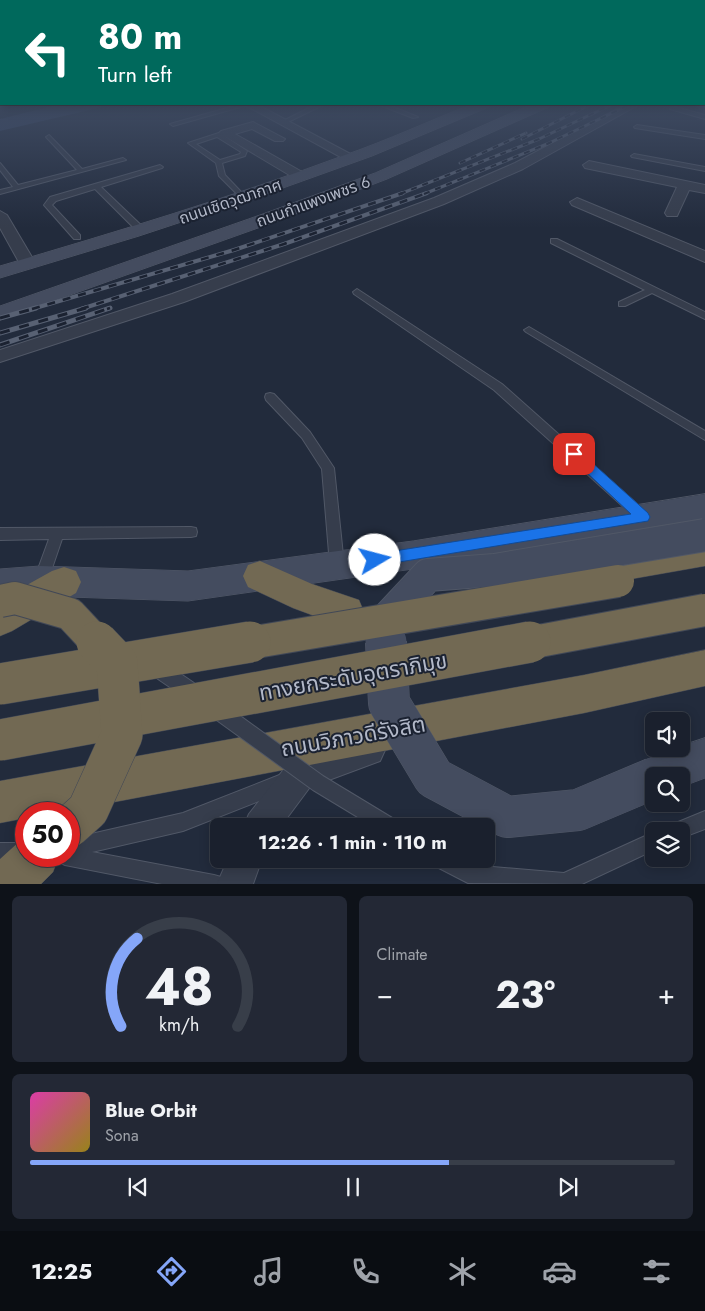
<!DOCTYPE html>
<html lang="en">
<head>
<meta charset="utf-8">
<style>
	:root { --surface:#1a202d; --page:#232835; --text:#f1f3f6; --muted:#9fa3aa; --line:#383e49; --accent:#85a6f9 }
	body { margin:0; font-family:Jost,"Noto Sans Thai",sans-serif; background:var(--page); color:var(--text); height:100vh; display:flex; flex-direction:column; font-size:19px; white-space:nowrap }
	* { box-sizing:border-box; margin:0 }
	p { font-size:16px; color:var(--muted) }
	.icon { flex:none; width:28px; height:28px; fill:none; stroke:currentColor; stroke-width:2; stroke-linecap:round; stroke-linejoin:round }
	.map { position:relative; height:884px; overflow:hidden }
	.details { display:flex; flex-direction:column; gap:12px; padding:12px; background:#0e1219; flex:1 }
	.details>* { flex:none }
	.top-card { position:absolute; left:0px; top:0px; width:705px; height:105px; box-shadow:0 2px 12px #0003,0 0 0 1px var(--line); background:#00695c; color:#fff; overflow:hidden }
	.fabs { position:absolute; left:645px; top:712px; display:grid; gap:10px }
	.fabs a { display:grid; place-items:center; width:45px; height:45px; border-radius:8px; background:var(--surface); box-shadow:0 2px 12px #0003,0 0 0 1px var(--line); font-size:25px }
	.speed { position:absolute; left:15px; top:802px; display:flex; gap:10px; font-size:25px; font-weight:700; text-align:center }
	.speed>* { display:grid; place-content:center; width:65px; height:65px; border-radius:50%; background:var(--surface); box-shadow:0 2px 12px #0003,0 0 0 1px var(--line); line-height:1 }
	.speed .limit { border:8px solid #d22; background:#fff; color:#111 }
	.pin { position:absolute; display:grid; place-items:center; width:42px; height:42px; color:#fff; margin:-21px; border-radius:10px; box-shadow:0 2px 8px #0006 }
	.me { position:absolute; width:55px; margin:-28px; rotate:82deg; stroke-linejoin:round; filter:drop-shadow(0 0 4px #0008) }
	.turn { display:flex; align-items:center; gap:18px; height:105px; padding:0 15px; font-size:22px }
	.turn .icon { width:65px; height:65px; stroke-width:2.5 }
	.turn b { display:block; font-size:35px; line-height:42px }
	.big { font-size:38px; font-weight:700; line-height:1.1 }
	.details .tile { flex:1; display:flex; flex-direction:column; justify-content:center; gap:8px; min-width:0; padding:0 18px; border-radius:8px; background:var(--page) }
	.details .dial { align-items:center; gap:0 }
	.dial svg { height:130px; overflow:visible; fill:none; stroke:var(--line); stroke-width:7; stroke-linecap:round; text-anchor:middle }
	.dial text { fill:var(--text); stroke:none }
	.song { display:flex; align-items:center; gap:15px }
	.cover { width:60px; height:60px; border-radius:8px; background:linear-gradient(135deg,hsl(320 70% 55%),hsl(50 70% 35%)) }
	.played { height:5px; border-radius:2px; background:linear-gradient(90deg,var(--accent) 65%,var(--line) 65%) }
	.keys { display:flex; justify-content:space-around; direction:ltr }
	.heat { display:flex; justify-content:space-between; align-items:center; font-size:28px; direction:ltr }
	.details .tiles { flex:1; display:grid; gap:12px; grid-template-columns:1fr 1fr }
	.tile:last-child { grid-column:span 2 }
	.trip { position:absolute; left:210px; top:818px; width:285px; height:50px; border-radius:8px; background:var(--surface); box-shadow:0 2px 12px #0003,0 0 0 1px var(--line); font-weight:700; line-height:50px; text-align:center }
	.tabs { display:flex; height:80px; justify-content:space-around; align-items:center; background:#0a0d12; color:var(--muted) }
	.tabs .icon { width:35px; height:35px }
	.tabs .current { color:var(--accent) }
	.tabs b { font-size:22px; color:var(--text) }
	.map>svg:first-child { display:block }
</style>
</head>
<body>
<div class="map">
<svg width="705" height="884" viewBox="0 0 705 884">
	<rect width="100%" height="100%" fill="#222b3c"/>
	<!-- water -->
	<path fill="#364464" d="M 61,104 L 115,104 L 0,131 L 0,119 Z"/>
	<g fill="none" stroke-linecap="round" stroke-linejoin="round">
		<defs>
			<g id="lane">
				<path d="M 241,104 L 251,104 L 173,126 L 170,124 Z"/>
				<path d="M 317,104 L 325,104 L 286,123 L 281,122 Z"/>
				<path d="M 377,104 L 386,104 L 418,117 L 413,118 Z"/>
				<path d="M 672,106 L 705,115 L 705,119 L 670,109 Z"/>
				<path d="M 637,125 L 705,135 L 705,139 L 635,128 L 634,127 Z"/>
				<path d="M 225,131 L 228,133 L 223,135 L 247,151 L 245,156 L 222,163 L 225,175 L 245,196 L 245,198 L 241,198 L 219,176 L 216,163 L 188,143 ZM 217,137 L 241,152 L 240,154 L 220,160 L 196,144 Z"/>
				<path d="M 49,135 L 82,169 L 123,158 L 126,160 L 0,194 L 0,190 L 13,187 L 0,170 L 0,163 L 18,185 L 77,170 L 47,138 L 46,137 Z"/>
				<path d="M 634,154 L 705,167 L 705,171 L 632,157 L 631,156 Z"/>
				<path d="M 160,165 L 163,167 L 162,168 L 101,187 L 145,229 L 145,233 L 139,233 L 95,189 L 56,201 L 52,205 L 80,235 L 80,239 L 74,239 L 44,205 L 50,197 Z"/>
				<path d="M 551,239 L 557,239 L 705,312 L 705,319 L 652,293 L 625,306 L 619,306 L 619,302 L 645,290 L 551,243 Z"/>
				<path d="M 357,289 L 502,384 L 646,512 L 648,516 L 646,520 L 642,521 L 638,520 L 494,390 L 354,294 L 353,292 Z"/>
				<path d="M 529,327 L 705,431 L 705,440 L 526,332 L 524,330 Z"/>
				<path d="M 270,393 L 274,394 L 310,432 L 334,468 L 344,565 L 342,569 L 337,571 L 332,569 L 330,565 L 322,469 L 302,438 L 266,400 L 265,397 L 266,394 Z"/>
				<path d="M 191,527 L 196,528 L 197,532 L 196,536 L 191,537 L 62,539 L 48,580 L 46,584 L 41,586 L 36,584 L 34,580 L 49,539 L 0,540 L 0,528 Z"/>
				<path d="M 282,774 L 288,777 L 291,783 L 288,789 L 282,792 L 183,831 L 92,852 L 214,875 L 221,877 L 223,884 L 162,884 L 65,865 L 59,862 L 56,856 L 69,856 L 69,839 L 183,813 Z"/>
				<path d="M 705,811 L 705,829 L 681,838 L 681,831 L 668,831 L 671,825 Z"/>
				<path d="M 654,832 L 654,850 L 582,884 L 468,883 L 435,866 L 433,859 L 459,859 L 470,865 L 564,873 Z"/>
				<path d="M 0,843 L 26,843 L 26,856 L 33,856 L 32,858 L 26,861 L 0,861 Z"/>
			</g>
			<g id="street">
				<path d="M 243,104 L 256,104 L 358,158 L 356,161 L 348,161 Z"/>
				<path d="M 627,104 L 640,104 L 523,169 L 444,204 L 184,302 L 0,362 L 0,350 L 172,294 L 434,198 L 515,163 Z"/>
				<path d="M 253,122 L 285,139 L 283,141 L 275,141 L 252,129 L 235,134 L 304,173 L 306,176 L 304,179 L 296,179 L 219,133 L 221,131 Z"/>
				<path d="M 589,161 L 705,185 L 705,193 L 689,190 L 677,216 L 667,216 L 665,213 L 677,187 L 585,168 L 583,165 Z"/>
				<path d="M 577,198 L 705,251 L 705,262 L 572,205 L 570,202 Z"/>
				<path d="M 0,211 L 7,215 L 36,264 L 33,267 L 23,267 L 20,264 L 0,228 Z"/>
				<path d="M 369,734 L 380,739 L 385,750 L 380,761 L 310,787 L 281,826 L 244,826 L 249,814 L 288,764 Z"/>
				<path d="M 228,859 L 262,859 L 253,884 L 217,884 Z"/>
			</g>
			<g id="secondary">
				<path d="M 472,104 L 491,104 L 489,107 L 372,156 L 269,193 L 139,236 L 0,278 L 0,266 C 116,232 232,197 345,155 C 388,140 429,121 472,104 Z"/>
				<path d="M 532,104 L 551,104 L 549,107 L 387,179 L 272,223 L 0,320 L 0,306 L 260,215 L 375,173 Z"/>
				<path d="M 705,494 L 705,520 L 413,569 L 188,601 L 40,596 L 0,599 L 0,569 L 40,566 L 188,571 L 413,541 Z"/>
				<path d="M 705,738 L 705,778 L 681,787 L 681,776 L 654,776 L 654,795 L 642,791 L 636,776 L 642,761 L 675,749 L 681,749 L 681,746 Z"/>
			</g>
			<g id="highway">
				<path d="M 705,538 L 705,566 L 586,587 L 574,583 L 570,572 L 574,561 L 586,557 Z"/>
				<path d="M 260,561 L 312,584 L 359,600 L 364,612 L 359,624 L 347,628 L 293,608 L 248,587 L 243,576 L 248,565 Z"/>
				<path d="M 64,567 L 76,571 L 81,582 L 76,593 L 12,631 L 0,636 L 0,600 L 52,571 Z"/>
				<path d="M 705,650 L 705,686 L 584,713 L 51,814 L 26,814 L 26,818 L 0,823 L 0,781 L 584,675 Z"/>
				<path d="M 26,838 L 26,856 L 59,856 L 53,872 L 41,884 L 0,884 L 0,859 L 21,840 Z"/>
			</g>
		</defs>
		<!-- lane casing -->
		<use href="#lane" stroke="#515867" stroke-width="2"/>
		<!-- street casing -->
		<use href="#street" stroke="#515867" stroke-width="2"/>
		<!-- secondary casing -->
		<use href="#secondary" stroke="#515867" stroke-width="1"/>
		<!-- highway casing -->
		<use href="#highway" stroke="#414857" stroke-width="1"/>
		<!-- lane -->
		<use href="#lane" fill="#363d4c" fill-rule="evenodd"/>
		<!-- street -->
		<use href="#street" fill="#363d4c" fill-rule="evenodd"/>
		<!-- secondary -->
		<use href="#secondary" fill="#444c5f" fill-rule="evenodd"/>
		<!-- highway -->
		<use href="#highway" fill="#726953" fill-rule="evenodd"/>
		<defs>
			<g id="rail-far2">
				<path d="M 522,139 L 591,104"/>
				<path d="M 460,163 L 526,133"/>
				<path d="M 400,194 L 539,139 L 613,104"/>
				<path d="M 424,194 L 547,144 L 631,104"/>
			</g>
			<g id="rail-far1">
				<path d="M 32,309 L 234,250 L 403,193"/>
				<path d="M 81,309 L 284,244 L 427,193"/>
				<path d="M 107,309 L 110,308"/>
			</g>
			<g id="rail">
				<path d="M 0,318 L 36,308"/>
				<path d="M 0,333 L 86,308"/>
				<path d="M 0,345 L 110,308"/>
			</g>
		</defs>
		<!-- rail-far2 casing -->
		<use href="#rail-far2" stroke="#586173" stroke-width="3"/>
		<!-- rail-far1 casing -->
		<use href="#rail-far1" stroke="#586173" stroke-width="4"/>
		<!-- rail casing -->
		<use href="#rail" stroke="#586173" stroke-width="5"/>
		<!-- rail-far2 -->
		<use href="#rail-far2" stroke="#1b2231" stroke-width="2" stroke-dasharray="6" stroke-linecap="butt"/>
		<!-- rail-far1 -->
		<use href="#rail-far1" stroke="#1b2231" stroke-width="2.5" stroke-dasharray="8" stroke-linecap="butt"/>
		<!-- rail -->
		<use href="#rail" stroke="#1b2231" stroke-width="3" stroke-dasharray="10" stroke-linecap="butt"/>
		<defs>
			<g id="lane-bridge">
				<path d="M 157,668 L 195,694"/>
				<path d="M 216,709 L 318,783 L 389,826"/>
			</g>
			<path id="secondary-bridge-far1" d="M 386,644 L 385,621 L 428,575 L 495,570 L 705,535"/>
			<path id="secondary-bridge" d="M 386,642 L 389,703 L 434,778 L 507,817 L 578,810 L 654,778"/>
			<g id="highway-bridge-far1">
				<path d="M 0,601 L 15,598 L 70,614 L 98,644"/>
				<path d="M 243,644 L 618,581"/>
				<path d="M 523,644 L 705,610"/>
			</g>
			<g id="highway-bridge">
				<path d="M 0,684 L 250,642"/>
				<path d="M 0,740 L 530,642"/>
				<path d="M 69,827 L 88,810 L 122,735 L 117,663 L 97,642"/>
			</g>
		</defs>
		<!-- lane-bridge casing -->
		<use href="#lane-bridge" stroke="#515867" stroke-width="19" stroke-linecap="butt"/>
		<!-- secondary-bridge-far1 casing -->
		<use href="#secondary-bridge-far1" stroke="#515867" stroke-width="34" stroke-linecap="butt"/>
		<!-- secondary-bridge casing -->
		<use href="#secondary-bridge" stroke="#515867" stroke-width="42" stroke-linecap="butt"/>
		<!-- highway-bridge-far1 casing -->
		<use href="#highway-bridge-far1" stroke="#414857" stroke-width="34" stroke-linecap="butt"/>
		<!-- highway-bridge casing -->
		<use href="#highway-bridge" stroke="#414857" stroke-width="42" stroke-linecap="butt"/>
		<!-- lane-bridge -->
		<use href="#lane-bridge" stroke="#363d4c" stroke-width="17"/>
		<!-- secondary-bridge-far1 -->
		<use href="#secondary-bridge-far1" stroke="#444c5f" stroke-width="32"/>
		<!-- secondary-bridge -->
		<use href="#secondary-bridge" stroke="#444c5f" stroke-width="41"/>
		<!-- highway-bridge-far1 -->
		<use href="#highway-bridge-far1" stroke="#726953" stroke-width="32"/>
		<!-- highway-bridge -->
		<use href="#highway-bridge" stroke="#726953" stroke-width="41"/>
	</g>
	<!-- sky -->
	<linearGradient id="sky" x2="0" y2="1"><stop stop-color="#131821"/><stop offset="0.46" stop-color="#3e4a61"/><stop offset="1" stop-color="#3e4a61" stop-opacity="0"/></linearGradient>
	<rect width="705" height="228" fill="url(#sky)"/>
	<!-- route -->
	<path fill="#1a73e8" stroke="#114b97" d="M 574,449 L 578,450 L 648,513 L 650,517 L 648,521 L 375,566 L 371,564 L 369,560 L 371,556 L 375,554 L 631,514 L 570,457 L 568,454 L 570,450 Z"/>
	<g text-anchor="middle" stroke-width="4" stroke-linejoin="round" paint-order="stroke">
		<!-- far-street labels -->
		<g font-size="16" fill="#b2b8c8" stroke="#1b2231">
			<text transform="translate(230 201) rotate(-19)" y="6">ถนนเชิดวุฒากาศ</text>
			<text transform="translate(313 201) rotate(-20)" y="6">ถนนกำแพงเพชร 6</text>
		</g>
		<!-- near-street labels -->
		<g font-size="22" fill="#b2b8c8" stroke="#1b2231">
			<text transform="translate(353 676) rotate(-10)" y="8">ทางยกระดับอุตราภิมุข</text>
			<text transform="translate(353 736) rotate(-10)" y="8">ถนนวิภาวดีรังสิต</text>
		</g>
	</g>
</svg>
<div class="fabs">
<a><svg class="icon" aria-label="sound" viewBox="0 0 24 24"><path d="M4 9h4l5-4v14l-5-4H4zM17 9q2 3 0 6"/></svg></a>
<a><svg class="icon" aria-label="search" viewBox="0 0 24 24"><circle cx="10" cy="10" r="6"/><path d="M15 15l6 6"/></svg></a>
<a><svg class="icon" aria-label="layers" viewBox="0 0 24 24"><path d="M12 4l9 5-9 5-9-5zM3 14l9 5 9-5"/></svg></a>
</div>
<div class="speed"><div class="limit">50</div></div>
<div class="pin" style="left:574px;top:454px;background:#d93025"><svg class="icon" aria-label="arrive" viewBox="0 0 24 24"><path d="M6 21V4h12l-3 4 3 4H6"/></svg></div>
<svg class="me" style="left:375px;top:560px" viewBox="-20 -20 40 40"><circle r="19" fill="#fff"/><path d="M0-13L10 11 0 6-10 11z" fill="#1a73e8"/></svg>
<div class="trip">12:26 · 1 min · 110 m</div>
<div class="top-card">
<div class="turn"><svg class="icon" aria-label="left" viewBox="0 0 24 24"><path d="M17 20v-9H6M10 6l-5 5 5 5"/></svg><div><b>80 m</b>Turn left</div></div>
</div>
</div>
<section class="details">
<div class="tiles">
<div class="tile dial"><svg viewBox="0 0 100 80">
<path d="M14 69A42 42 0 1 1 86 69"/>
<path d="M14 69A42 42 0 0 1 24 15" stroke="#85a6f9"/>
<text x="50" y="56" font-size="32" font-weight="700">48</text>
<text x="50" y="72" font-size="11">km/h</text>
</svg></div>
<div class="tile"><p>Climate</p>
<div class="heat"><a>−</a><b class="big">23°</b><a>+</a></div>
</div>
<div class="tile">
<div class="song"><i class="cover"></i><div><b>Blue Orbit</b><p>Sona</p></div></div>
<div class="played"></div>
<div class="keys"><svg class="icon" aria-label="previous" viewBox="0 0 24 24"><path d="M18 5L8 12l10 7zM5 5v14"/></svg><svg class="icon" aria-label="pause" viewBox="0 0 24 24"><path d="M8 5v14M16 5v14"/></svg><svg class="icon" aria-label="next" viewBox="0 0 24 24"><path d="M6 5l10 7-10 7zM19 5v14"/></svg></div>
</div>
</div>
</section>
<nav class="tabs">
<b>12:25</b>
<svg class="icon current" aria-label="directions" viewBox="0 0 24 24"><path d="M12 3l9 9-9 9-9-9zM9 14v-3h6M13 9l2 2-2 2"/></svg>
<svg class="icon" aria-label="music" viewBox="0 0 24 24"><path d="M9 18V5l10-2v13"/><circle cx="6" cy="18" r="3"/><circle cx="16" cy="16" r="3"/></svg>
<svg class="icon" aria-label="phone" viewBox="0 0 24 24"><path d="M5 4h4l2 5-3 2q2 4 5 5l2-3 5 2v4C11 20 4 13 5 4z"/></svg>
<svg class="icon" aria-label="climate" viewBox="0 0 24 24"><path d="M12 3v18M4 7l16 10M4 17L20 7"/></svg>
<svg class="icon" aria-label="car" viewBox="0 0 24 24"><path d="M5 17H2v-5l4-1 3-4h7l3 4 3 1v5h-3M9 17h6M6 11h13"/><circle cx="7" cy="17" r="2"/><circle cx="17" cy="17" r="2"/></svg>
<svg class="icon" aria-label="filters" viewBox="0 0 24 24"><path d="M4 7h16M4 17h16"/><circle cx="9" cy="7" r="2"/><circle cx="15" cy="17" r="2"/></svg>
</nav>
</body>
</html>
